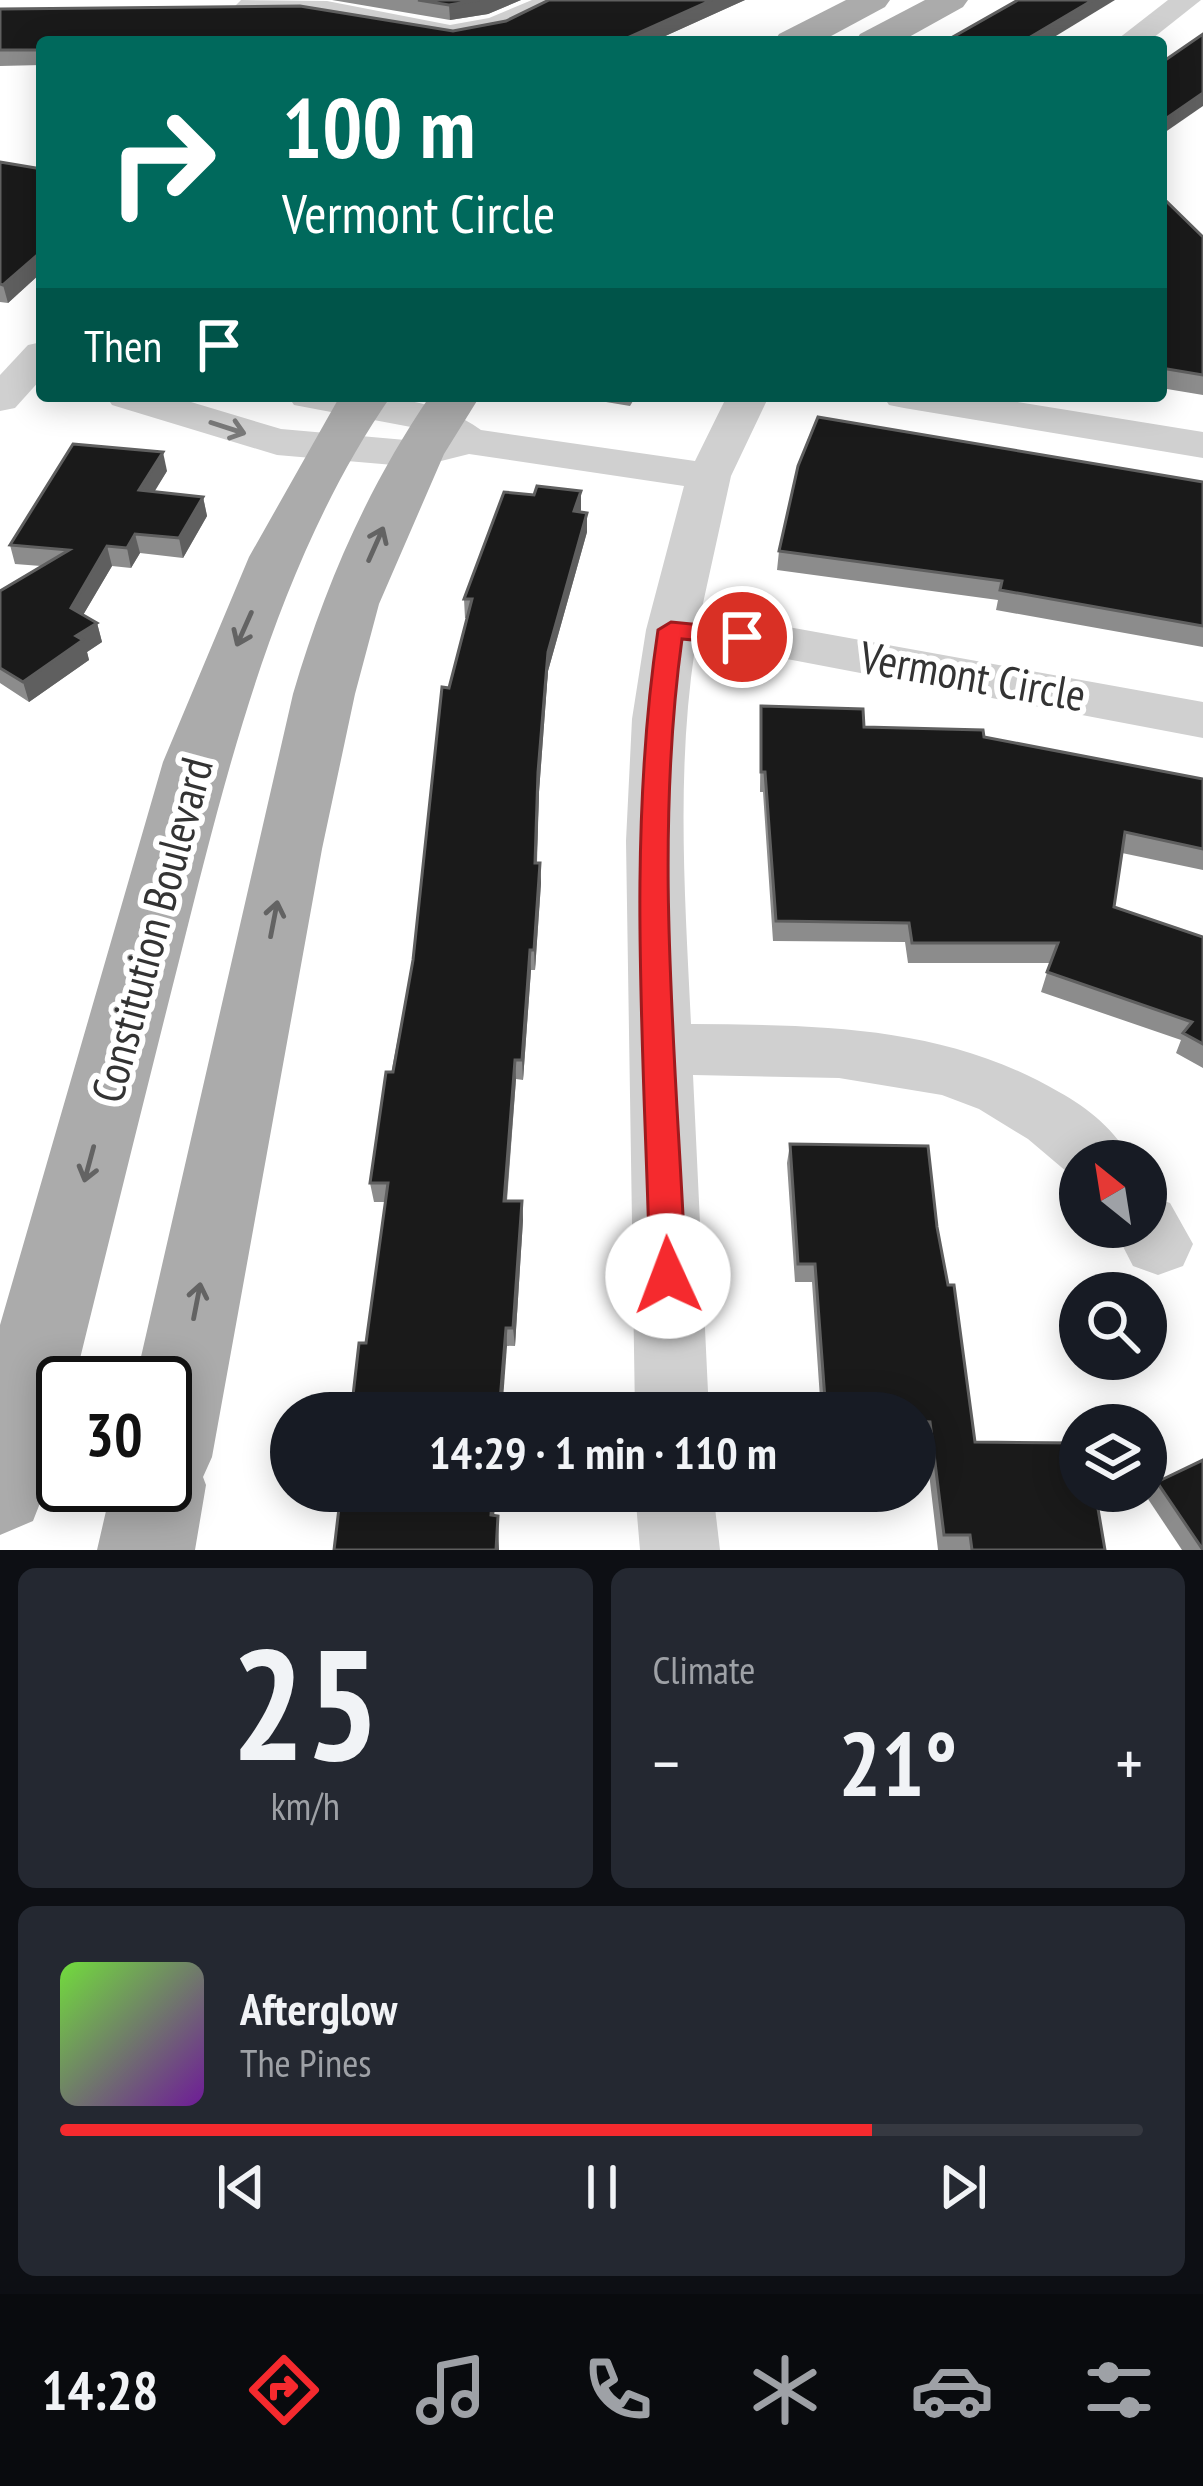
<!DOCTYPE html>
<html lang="en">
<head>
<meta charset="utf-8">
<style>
	:root { --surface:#171b24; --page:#242831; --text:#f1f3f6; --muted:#9ea1a6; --line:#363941; --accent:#f52a2e }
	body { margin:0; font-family:"PT Sans Narrow",sans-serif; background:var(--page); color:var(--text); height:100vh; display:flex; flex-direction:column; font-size:45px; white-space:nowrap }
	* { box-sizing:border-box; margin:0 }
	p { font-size:39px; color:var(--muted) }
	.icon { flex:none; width:66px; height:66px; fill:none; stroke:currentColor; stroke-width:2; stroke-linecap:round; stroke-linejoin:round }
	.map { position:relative; height:1550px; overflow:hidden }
	.sheet { display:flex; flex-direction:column; gap:18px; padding:18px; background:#0d0f14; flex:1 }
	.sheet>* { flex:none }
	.banner { position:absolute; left:36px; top:36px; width:1131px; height:366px; border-radius:12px; box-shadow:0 6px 30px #0003; background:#00695c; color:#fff; overflow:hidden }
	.needle { width:78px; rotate:330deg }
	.buttons { position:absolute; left:1059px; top:1140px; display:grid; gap:24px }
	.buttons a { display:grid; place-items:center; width:108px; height:108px; border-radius:50%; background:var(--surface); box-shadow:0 6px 30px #0003; font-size:60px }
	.speed { position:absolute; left:36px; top:1356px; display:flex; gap:24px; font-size:60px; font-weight:700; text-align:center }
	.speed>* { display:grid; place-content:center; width:156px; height:156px; border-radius:50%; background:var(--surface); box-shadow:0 6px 30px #0003; line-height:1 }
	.speed .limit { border:6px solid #111; border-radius:18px; background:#fff; color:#111 }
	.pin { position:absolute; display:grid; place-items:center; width:102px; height:102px; color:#fff; margin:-51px; border:6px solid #fff; border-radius:50%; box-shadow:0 3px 12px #0007 }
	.me { position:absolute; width:132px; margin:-66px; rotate:358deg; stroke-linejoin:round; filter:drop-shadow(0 0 9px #0008) }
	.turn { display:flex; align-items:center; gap:42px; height:252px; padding:0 48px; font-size:54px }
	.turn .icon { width:156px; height:156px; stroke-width:2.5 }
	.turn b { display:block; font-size:84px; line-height:102px }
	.then { display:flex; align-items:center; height:114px; padding:0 48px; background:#0003; gap:24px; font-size:45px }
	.big { font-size:90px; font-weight:800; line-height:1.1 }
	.sheet .card { flex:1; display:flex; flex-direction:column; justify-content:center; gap:18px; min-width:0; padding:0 42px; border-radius:18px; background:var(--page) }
	.sheet .dial { align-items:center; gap:0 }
	.dial b { font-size:156px; line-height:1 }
	.song { display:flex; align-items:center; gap:36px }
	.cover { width:144px; height:144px; border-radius:18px; background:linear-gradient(135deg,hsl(100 70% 55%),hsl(280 70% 35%)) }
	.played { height:12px; border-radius:6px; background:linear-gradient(90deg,var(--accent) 75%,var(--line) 75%) }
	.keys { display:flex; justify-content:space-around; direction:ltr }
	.heat { display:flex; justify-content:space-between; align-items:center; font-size:66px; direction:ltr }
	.sheet .tiles { flex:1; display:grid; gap:18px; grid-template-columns:1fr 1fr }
	.card:last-child { grid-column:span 2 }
	.trip { position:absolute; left:270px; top:1392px; width:666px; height:120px; border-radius:60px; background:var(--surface); box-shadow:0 6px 30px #0003; font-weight:800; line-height:120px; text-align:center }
	.dock { display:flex; height:192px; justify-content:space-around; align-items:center; background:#090b0e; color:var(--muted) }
	.dock .icon { width:84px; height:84px }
	.dock .current { color:var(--accent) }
	.dock b { font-size:54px; color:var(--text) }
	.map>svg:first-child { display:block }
</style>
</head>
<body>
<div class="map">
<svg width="1203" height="1550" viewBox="0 0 1203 1550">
	<rect width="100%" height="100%" fill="#fff"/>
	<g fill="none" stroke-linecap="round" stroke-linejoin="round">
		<!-- minor -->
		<g fill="#d0d0d0" fill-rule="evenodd">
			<path d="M 241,0 L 327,1 L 450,25 L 489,18 L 532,0 L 570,0 L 506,32 L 455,42 L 327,19 L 248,16 L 234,7 Z"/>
			<path d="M 1168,0 L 1201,0 L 1148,42 L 1114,42 Z"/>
			<path d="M 42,342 L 42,378 L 15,408 L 0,411 L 0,375 L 28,345 Z"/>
			<path d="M 106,396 L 171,396 L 281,429 L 417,441 L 435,436 L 427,430 L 294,405 L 288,396 C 354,396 426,390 481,430 L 695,461 L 727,396 L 769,396 L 731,476 L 700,617 L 755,621 L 1203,702 L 1203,738 L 755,653 L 695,648 C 676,773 685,898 691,1024 C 820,1025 945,1025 1059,1092 C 1088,1108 1117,1131 1131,1161 L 1080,1161 L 1080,1183 L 1028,1139 L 979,1109 L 942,1095 L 839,1078 L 693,1075 L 709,1413 L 635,1413 L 626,841 L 632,719 L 646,630 L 684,486 L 469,454 L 417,467 L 277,455 L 112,405 Z"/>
			<path d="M 883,396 L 981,396 L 1203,432 L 1203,458 L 904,408 L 889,405 Z"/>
			<path d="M 1146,1195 L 1170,1203 L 1193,1244 L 1183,1266 L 1158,1275 L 1133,1266 L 1113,1227 L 1146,1227 Z"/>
			<path d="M 635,1491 L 713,1491 L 720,1550 L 640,1550 Z"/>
		</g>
		<!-- major -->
		<g fill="#ababab" fill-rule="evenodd">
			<path d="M 846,0 L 890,0 L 885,7 L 820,42 L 774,42 L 779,34 Z"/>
			<path d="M 925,0 L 968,0 L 963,7 L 900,42 L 855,42 L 860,34 Z"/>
			<path d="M 340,396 L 391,396 C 277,561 228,766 180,957 C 144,1099 109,1241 74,1383 L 63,1383 C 63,1432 52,1476 33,1521 L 0,1535 L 0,1325 L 163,762 L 249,557 Z"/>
			<path d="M 430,396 L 480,396 L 444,454 L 379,604 L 355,694 L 322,849 L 212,1457 L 203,1477 L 206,1485 L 195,1550 L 97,1550 L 112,1485 L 165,1485 L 165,1383 L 135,1383 L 293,694 C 324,588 367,488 430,396 Z"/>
		</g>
	</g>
	<!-- wall -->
	<g fill="#8c8c8c">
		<path d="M 332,0 L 521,0 L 488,14 L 450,20 Z"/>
		<path d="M 549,0 L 745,0 L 652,42 L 42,42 L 42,65 L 0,66 L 0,9 L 453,31 L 506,21 Z"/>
		<path d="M 0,162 L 42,169 L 42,272 L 8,303 L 0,302 Z"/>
		<path d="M 1161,196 L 1203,237 L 1203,395 L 1161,388 Z"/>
		<path d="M 570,396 L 636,396 L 630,406 Z"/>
		<path d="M 167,471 L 154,491 L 203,497 L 207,516 L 183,558 L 140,553 L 131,568 L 112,566 L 83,615 L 97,623 L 102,642 L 87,652 L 89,660 L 29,702 L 0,683 L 0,591 L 41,566 L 15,564 L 10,545 Z"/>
		<path d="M 1203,482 L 1203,647 L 996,610 L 998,600 L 777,570 L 779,551 Z"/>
		<path d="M 580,512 L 587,532 L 548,671 L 539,792 L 537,863 L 540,863 L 541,883 L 535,970 L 531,970 L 523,1080 L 516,1079 L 507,1201 L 522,1201 L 523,1220 L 515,1346 L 366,1343 L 385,1202 L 374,1202 L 370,1183 L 413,960 L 449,688 L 467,618 L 465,618 L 464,599 Z"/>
		<path d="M 761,706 L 864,727 L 984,737 L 1203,779 L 1203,870 L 1122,853 L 1114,907 L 1203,937 L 1203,1068 L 1176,1053 L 1181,1040 L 1041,992 L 1050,963 L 908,963 L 905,942 L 773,941 L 763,792 L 760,792 Z"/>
		<path d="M 790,1144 L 937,1227 L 975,1442 L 1105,1550 L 938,1550 L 925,1439 L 915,1439 L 915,1413 L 821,1413 L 812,1282 L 795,1282 L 787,1163 Z"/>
		<path d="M 1157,1482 L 1203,1550 L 1182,1550 L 1148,1499 Z"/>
	</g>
	<!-- shaded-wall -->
	<g fill="#5f5f5f">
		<path d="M 479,0 L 521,0 L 488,14 L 450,20 L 449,5 Z"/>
		<path d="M 712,0 L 745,0 L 652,42 L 618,42 Z"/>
		<path d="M 1093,0 L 1115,0 L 1046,42 L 1022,42 Z"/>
		<path d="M 1203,93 L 1203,106 L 1161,135 L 1161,122 Z"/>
		<path d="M 42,251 L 42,272 L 8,303 L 3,285 Z"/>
		<path d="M 163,452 L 167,471 L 144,509 L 139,490 Z"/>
		<path d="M 581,491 L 581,510 L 574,530 L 574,511 Z"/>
		<path d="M 203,497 L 207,516 L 183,558 L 179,538 Z"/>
		<path d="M 587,513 L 587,532 L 548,671 L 539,792 L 536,883 L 538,772 L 548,652 Z"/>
		<path d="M 135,534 L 140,553 L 131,568 L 127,548 Z"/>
		<path d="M 107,546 L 112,566 L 76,627 L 71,608 Z"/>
		<path d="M 97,623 L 102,642 L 87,652 L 89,660 L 29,702 L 23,682 L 76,636 Z"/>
		<path d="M 540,863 L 541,883 L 535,970 L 534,950 Z"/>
		<path d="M 530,950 L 531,970 L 523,1080 L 522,1060 Z"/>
		<path d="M 515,1060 L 516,1079 L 505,1220 L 504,1201 Z"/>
		<path d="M 522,1201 L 523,1220 L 515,1346 L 513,1328 Z"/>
		<path d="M 506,1328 L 507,1346 L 502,1413 L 499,1413 Z"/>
		<path d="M 493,1491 L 496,1491 L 493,1532 L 491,1515 Z"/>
		<path d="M 498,1516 L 499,1550 L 496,1550 Z"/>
	</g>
	<!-- building -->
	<g fill="#1a1a1a" stroke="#5f5f5f" stroke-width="3">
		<path d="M 418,0 L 479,0 L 449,5 Z"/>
		<path d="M 549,0 L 712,0 L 618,42 L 42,42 L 42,50 L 0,50 L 0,9 L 300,6 L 453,31 L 506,21 Z"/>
		<path d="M 1018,0 L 1093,0 L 1022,42 L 944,42 Z"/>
		<path d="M 1203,34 L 1203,93 L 1161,122 L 1161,63 Z"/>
		<path d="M 0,162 L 42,169 L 42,251 L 3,285 L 0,284 Z"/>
		<path d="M 1161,196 L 1203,237 L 1203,375 L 1161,368 Z"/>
		<path d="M 818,417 L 1203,482 L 1203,626 L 1000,590 L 1002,581 L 779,551 L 798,466 Z"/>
		<path d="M 73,444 L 163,452 L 139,490 L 203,497 L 179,538 L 135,534 L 127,548 L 107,546 L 71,608 L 97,623 L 76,636 L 83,640 L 23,682 L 0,668 L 0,591 L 69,550 L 10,545 Z"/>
		<path d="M 537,486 L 581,491 L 574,511 L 587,513 L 548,652 L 538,772 L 535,863 L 540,863 L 534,950 L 530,950 L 522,1060 L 515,1060 L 504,1201 L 522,1201 L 513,1328 L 506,1328 L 499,1413 L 351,1413 L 359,1343 L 366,1343 L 388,1183 L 370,1183 L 386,1072 L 393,1072 L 413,960 L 442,687 L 449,688 L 472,599 L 464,599 L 504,492 L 534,495 Z"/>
		<path d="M 761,706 L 863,709 L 864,727 L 983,730 L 984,737 L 1203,779 L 1203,849 L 1125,832 L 1114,907 L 1203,937 L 1203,1044 L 1183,1033 L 1192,1022 L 1047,972 L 1058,943 L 912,943 L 909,923 L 776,921 L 765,772 L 761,772 Z"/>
		<path d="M 790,1144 L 928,1146 L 937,1227 L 948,1285 L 954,1285 L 975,1442 L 1080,1443 L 1080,1491 L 1095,1491 L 1105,1550 L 972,1550 L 970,1535 L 944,1535 L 930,1422 L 915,1421 L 915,1413 L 826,1413 L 815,1264 L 798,1264 Z"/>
		<path d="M 1203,1460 L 1203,1550 L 1157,1482 Z"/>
		<path d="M 341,1491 L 493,1491 L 491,1515 L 498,1516 L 496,1550 L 334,1550 Z"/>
	</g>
	<!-- one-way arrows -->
	<defs><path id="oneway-shaft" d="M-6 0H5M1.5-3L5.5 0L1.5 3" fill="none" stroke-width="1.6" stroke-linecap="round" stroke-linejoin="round" transform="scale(3)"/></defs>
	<use stroke="#7a7a7a" href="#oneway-shaft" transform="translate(228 428) rotate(18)"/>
	<g stroke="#636363">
		<use href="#oneway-shaft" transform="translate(376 544) rotate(-66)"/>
		<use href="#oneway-shaft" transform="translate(244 629) rotate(114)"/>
		<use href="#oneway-shaft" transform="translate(274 919) rotate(-79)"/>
		<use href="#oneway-shaft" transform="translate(89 1164) rotate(105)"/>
		<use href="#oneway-shaft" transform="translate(197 1301) rotate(-79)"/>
	</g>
	<!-- route -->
	<path fill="#f52a2e" stroke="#9f1b1e" stroke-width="3" d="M 671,622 L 742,629 L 755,637 L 742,645 L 682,639 C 653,849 677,1066 686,1276 L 680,1288 L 668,1293 L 655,1288 L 650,1276 C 645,1062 626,843 658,630 Z"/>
	<g text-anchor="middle" stroke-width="12" stroke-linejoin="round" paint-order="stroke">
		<!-- street labels -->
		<g font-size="45" fill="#333" stroke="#fff">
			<text transform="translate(973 676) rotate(10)" y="16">Vermont Circle</text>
			<text transform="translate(152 930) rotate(-75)" y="16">Constitution Boulevard</text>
		</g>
	</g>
</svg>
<div class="buttons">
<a><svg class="needle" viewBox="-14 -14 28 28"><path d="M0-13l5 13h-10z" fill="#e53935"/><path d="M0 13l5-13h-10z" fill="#9ea1a6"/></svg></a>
<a><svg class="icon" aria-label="search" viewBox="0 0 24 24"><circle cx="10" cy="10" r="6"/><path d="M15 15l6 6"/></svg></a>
<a><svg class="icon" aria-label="layers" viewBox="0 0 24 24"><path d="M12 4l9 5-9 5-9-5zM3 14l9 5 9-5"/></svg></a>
</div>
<div class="speed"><div class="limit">30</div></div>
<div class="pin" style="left:742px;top:637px;background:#d93025"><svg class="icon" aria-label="arrive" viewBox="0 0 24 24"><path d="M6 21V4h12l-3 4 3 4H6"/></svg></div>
<svg class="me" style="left:668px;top:1276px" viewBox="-20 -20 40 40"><circle r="19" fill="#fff"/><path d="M0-13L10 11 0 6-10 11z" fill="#f52a2e"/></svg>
<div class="trip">14:29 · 1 min · 110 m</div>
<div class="banner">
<div class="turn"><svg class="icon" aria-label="right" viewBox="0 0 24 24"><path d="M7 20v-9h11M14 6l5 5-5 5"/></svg><div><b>100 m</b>Vermont Circle</div></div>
<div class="then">Then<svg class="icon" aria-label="arrive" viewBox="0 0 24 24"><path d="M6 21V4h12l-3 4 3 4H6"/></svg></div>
</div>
</div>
<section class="sheet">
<div class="tiles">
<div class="card dial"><b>25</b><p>km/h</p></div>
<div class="card"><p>Climate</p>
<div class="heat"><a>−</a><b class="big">21°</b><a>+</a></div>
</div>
<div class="card">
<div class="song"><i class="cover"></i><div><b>Afterglow</b><p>The Pines</p></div></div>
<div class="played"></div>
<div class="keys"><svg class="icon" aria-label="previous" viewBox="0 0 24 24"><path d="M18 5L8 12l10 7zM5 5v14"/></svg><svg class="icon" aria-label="pause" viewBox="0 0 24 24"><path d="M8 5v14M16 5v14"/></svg><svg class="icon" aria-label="next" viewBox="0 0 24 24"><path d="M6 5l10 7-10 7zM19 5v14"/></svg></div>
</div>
</div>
</section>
<nav class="dock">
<b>14:28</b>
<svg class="icon current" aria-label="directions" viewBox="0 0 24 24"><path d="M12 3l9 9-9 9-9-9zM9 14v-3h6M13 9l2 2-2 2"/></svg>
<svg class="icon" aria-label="music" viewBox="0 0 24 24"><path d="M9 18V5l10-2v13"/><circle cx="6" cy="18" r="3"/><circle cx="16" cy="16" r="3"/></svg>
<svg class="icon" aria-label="phone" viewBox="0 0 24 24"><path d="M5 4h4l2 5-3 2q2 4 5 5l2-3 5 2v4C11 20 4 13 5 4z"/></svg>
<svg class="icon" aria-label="climate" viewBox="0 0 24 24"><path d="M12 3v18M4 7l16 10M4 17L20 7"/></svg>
<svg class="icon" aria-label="car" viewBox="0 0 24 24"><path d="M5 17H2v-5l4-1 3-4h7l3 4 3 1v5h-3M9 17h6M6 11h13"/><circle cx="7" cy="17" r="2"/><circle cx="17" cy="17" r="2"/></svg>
<svg class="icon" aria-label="filters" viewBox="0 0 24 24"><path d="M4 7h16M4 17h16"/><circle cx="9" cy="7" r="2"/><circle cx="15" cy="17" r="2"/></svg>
</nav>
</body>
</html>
